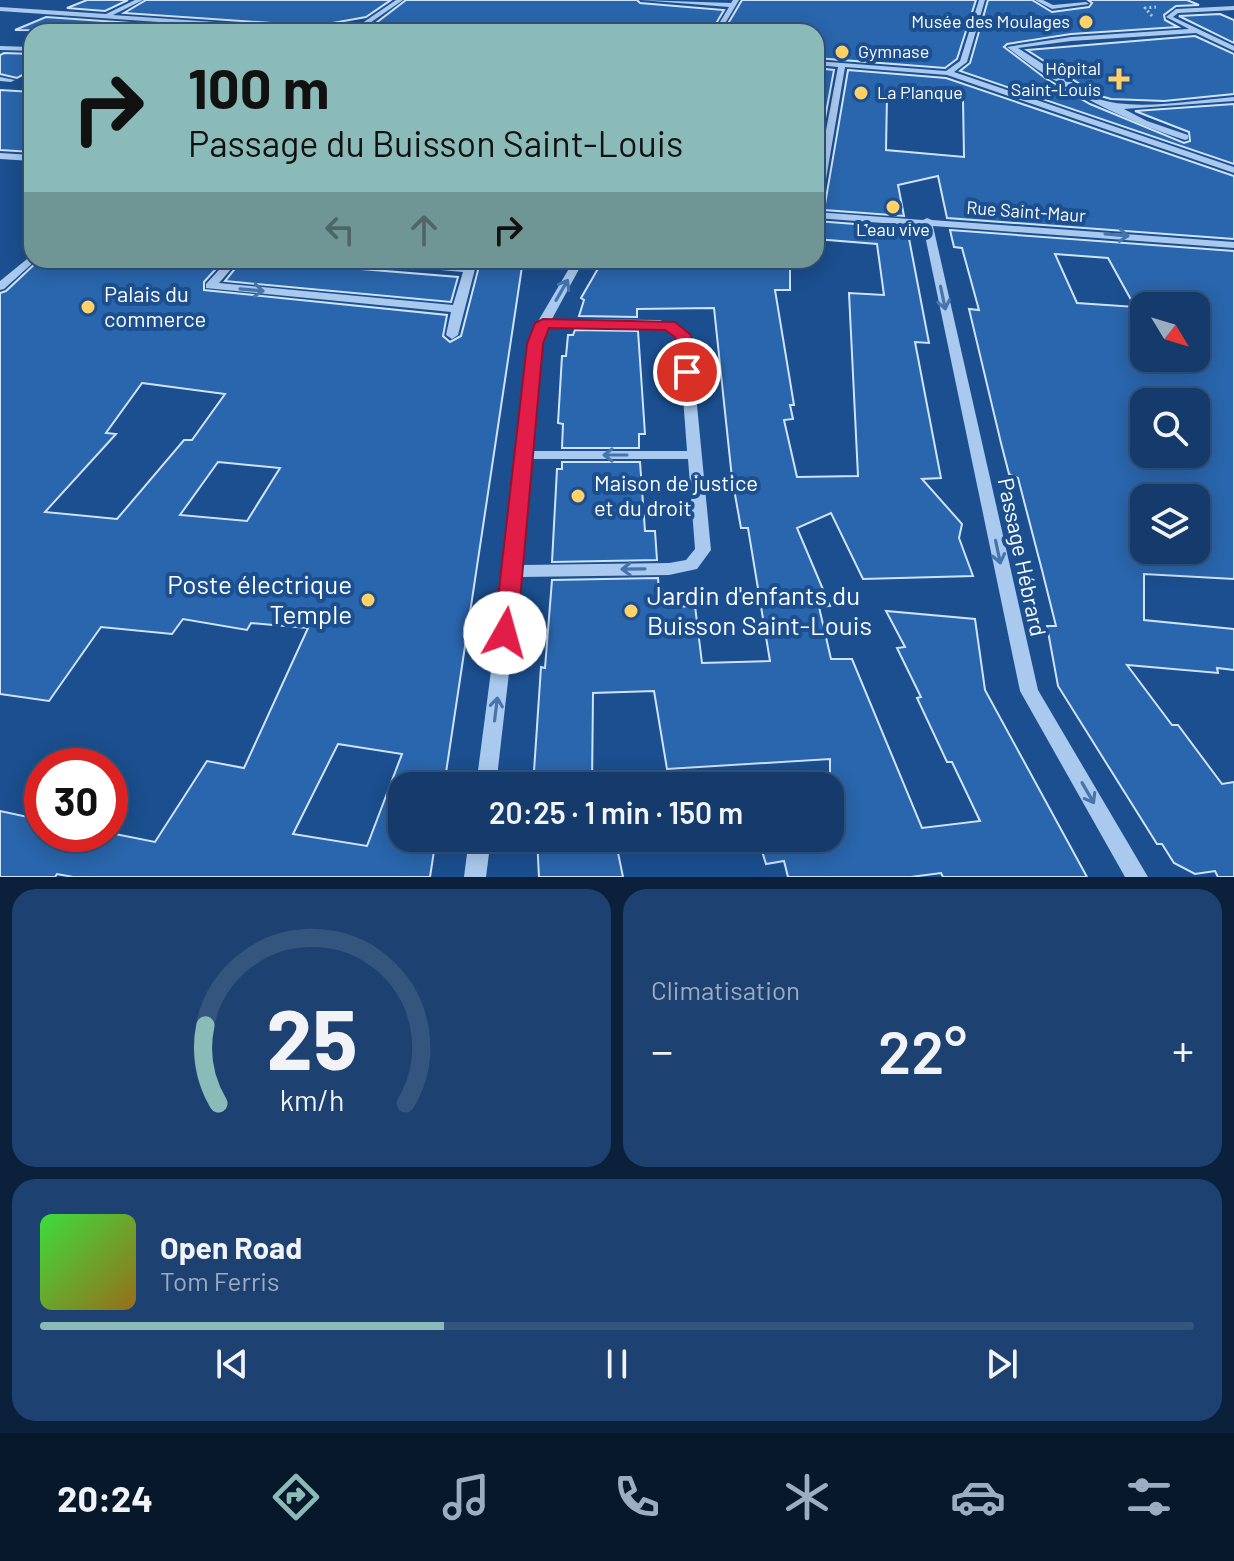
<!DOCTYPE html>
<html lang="fr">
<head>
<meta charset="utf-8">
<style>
	:root { --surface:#143b6b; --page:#1d4271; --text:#f1f3f6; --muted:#9dadc1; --line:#33557e; --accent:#8bbbb9 }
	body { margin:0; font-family:Barlow,sans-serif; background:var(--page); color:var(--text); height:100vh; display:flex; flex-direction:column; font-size:30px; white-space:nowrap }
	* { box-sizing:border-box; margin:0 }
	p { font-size:26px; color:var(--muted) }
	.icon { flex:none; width:44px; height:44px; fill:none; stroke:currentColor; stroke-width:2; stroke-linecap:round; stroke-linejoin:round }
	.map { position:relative; height:877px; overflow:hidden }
	.side { display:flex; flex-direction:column; gap:12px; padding:12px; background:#0b203b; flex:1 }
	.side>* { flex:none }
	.guide { position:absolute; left:24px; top:24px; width:800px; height:244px; border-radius:24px; box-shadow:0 4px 20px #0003,0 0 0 2px var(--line); background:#8bbbb9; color:#111; overflow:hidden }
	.needle { width:52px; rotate:128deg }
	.tools { position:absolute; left:1130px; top:292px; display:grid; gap:16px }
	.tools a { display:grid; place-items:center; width:80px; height:80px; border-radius:16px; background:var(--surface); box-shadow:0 4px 20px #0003,0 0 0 2px var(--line); font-size:40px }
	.speed { position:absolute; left:24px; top:748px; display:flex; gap:16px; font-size:40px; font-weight:700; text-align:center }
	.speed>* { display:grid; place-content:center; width:104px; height:104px; border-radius:50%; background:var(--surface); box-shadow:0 4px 20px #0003,0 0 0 2px var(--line); line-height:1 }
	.speed .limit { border:12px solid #d22; background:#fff; color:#111 }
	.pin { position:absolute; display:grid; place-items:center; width:68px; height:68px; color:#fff; margin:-34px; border:4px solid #fff; border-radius:50%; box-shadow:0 2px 8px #0007 }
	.me { position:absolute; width:88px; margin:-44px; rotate:7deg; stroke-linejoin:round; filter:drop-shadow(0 0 6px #0008) }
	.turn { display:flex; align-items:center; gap:28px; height:168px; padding:0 32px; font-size:36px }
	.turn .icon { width:104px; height:104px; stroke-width:2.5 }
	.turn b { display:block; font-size:56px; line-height:68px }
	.lanes { display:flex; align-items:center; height:76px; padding:0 32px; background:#0003; justify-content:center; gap:40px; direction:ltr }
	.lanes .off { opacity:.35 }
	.big { font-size:60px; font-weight:600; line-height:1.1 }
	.side .card { flex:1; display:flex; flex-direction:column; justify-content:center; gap:12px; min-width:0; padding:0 28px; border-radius:24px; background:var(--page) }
	.side .dial { align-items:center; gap:0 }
	.dial svg { height:208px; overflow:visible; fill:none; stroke:var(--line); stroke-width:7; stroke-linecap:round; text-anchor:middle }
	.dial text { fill:var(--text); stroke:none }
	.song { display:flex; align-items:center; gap:24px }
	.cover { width:96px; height:96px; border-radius:12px; background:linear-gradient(135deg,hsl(120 70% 55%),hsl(40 70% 35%)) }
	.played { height:8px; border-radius:4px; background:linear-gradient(90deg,var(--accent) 35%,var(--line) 35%) }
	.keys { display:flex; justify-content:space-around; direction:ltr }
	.heat { display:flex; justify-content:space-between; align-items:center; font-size:44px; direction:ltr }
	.side .tiles { flex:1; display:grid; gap:12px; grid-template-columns:1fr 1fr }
	.card:last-child { grid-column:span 2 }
	.trip { position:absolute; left:388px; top:772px; width:456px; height:80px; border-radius:24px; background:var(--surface); box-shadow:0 4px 20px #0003,0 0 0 2px var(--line); font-weight:600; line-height:80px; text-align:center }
	.tab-bar { display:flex; height:128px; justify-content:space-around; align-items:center; background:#08182b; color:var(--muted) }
	.tab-bar .icon { width:56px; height:56px }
	.tab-bar .selected { color:var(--accent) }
	.tab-bar b { font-size:36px; color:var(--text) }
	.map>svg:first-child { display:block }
</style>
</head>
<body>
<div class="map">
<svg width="1234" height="877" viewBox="0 0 1234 877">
	<rect width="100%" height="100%" fill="#1b4f8f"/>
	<!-- building -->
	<g fill="#2a66ad" stroke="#cfe3fa" stroke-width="2" fill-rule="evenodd">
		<path d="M 87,0 L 128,0 L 105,11 L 67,8 Z"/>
		<path d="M 146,0 L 391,0 L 366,17 L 316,26 L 124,13 Z"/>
		<path d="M 406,0 L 637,0 L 640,3 L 724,10 L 711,32 L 458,32 L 382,27 L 376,23 Z"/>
		<path d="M 742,0 L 976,0 L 957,59 L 945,68 L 816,58 L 816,32 L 723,32 Z"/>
		<path d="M 988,0 L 1032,0 L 1052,12 L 1089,7 L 1092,3 L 1088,0 L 1187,0 L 1199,5 L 1176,6 L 1164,15 L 1165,20 L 1178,27 L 1071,34 L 1007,44 L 1004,47 L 1045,78 L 1090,104 L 1184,143 L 1190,141 L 1189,132 L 1135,111 L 1234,104 L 1234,164 L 960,71 L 970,63 Z"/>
		<path d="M 1220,14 L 1234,20 L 1234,43 L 1179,16 Z"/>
		<path d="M 46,17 L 260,32 L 15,30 Z"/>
		<path d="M 1195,36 L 1234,54 L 1234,94 L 1164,101 L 1111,99 L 1097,95 L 1027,50 Z"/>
		<path d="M 4,53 L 32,54 L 32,70 L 17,78 L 0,74 L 0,55 Z"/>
		<path d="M 816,68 L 834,70 L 816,167 Z"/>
		<path d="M 848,70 L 946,78 L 1234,176 L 1234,239 L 947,218 L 938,176 L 898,185 L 904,216 L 824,210 ZM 887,96 L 963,100 L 964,157 L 886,150 Z"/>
		<path d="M 0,90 L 32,92 L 32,152 L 0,150 Z"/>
		<path d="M 816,221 L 907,228 L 929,343 L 915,342 L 941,478 L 922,479 L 962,524 L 959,538 L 973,576 L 863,579 L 831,513 L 797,528 L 830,606 L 819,607 L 831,659 L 852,659 L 922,828 L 980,821 L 952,762 L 947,762 L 917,698 L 921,697 L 897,648 L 905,647 L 886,611 L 975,619 L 985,690 L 1087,877 L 943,877 L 941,873 L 911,877 L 788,877 L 784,861 L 766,864 L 758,838 L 830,838 L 830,759 L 667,769 L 654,691 L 593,693 L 592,786 L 533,786 L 541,667 L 545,668 L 552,580 L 658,578 L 659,590 L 670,590 L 672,607 L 695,606 L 702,663 L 770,661 L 748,528 L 741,528 L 732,478 L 714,308 L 637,309 L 637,317 L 579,316 L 584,300 L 581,298 L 603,260 L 790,260 L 790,290 L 775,290 L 794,405 L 790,405 L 793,419 L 784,420 L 797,477 L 858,476 L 849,293 L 884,295 L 877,244 L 816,239 Z"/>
		<path d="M 950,230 L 1234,251 L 1234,579 L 1144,574 L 1144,620 L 1234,629 L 1234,670 L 1217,668 L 1218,673 L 1127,665 L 1172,725 L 1178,725 L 1222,784 L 1234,782 L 1234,877 L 1218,877 L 1215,871 L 1195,874 L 1174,863 L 1162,844 L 1157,844 L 1058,686 L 1047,626 L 1056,626 L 1043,574 L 1018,478 L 1009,474 L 1001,443 L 969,309 L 979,310 L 962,248 L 954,247 ZM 1055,254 L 1108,258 L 1135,307 L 1077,303 ZM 1144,306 L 1196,306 L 1196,358 L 1144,358 ZM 1144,402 L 1196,402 L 1196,454 L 1144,454 ZM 1144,498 L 1196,498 L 1196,550 L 1144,550 Z"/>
		<path d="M 39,260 L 224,260 L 204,282 L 204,290 L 447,315 L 443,336 L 450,342 L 461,336 L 478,270 L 477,260 L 523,260 L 444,786 L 402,786 L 402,838 L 436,838 L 430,877 L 73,877 L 57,874 L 55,877 L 0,877 L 0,811 L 42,820 L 42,834 L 115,834 L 155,842 L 207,761 L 244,768 L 308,628 L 251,623 L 247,630 L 183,619 L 172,634 L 101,627 L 49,701 L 0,694 L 0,293 L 6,291 ZM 142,383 L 225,394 L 192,440 L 184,440 L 117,519 L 45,512 L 116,434 L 106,433 ZM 218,462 L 280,468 L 247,521 L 180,515 ZM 338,744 L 402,754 L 367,846 L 293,834 Z"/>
		<path d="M 242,260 L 252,260 L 458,277 L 451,302 L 225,281 Z"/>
		<path d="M 575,330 L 638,331 L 645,434 L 639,434 L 639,448 L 562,448 L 563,424 L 558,423 L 562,356 L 566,356 L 568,335 L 573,335 Z"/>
		<path d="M 562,462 L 640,462 L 645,531 L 655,531 L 657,560 L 552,562 L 557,469 L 562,469 Z"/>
		<path d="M 537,838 L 615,838 L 623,877 L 539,877 Z"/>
	</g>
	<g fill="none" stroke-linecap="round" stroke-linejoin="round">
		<!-- path -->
		<path stroke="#a9c9ee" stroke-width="3" stroke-dasharray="2 3" stroke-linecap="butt" d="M 1152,16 L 1145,8 L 1156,7"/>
		<!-- minor -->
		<g fill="#a9c9ee" fill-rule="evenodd">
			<path d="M 135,0 L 143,0 L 113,15 L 334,30 L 337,32 L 304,32 L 0,11 L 0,7 L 106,14 Z"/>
			<path d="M 396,0 L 403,0 L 357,32 L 349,32 Z"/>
			<path d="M 640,0 L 731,3 L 733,0 L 739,0 L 720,32 L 714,32 L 729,7 Z"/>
			<path d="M 979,0 L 985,0 L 967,62 L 954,72 L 1234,167 L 1234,173 L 947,75 L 845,67 L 821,209 L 816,212 L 923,220 L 927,218 L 932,220 L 1234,242 L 1234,248 L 933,226 L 1038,690 L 1148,877 L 1125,877 L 1020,691 L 923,226 L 816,218 L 816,183 L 838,67 L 816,65 L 816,61 L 946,71 L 960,61 Z"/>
			<path d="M 1035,0 L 1043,0 L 1053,5 L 1086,2 L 1089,4 L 1052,9 Z"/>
			<path d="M 1234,6 L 1234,10 L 1178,13 L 1173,17 L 1234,46 L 1234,51 L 1196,33 L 1071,41 L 1018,48 L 1096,98 C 1132,112 1195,100 1234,97 L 1234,101 L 1124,109 L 1147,121 L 1188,135 L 1188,139 L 1185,140 C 1126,122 1055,86 1007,47 L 1071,37 L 1189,29 L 1166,17 L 1176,9 Z"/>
			<path d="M 0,46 L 32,47 L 32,51 L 0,50 Z"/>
			<path d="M 0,77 L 15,80 L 11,82 L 0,81 Z"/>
			<path d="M 0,153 L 32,155 L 32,161 L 0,159 Z"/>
			<path d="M 32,255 L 32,260 L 36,260 L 4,289 L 0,290 L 0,281 Z"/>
			<path d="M 228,260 L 239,260 L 219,283 L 453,305 L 463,272 L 360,263 L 355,260 L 400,260 L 469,266 L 475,269 L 458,335 L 452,339 L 446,335 L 451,312 L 206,288 L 206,284 Z"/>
			<path d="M 574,260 L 584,260 L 552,319 L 660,320 L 687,332 L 691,343 L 711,550 L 697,569 L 669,575 L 520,577 L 496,786 L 476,786 L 504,571 L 529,344 L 537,323 ZM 548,327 L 658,328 L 676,334 L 679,343 L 687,451 L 531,451 L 541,344 ZM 530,459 L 688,459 L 695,549 L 686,560 L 669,563 L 521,565 Z"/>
			<path d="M 469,838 L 491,838 L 486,877 L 464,877 Z"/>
		</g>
	</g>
	<!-- one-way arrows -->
	<defs><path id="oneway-shaft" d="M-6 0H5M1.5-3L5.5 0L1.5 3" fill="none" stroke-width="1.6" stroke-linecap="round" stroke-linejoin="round" transform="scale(2)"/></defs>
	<g stroke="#4674ac">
		<use href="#oneway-shaft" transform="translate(1117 235) rotate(5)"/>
		<use href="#oneway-shaft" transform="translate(252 290) rotate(5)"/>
		<use href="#oneway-shaft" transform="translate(562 290) rotate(-60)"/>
		<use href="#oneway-shaft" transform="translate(943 298) rotate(78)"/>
		<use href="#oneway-shaft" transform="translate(615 455) rotate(180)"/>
		<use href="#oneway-shaft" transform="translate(998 552) rotate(78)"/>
		<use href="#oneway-shaft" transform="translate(633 569) rotate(179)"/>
		<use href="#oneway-shaft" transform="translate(496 709) rotate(-83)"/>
		<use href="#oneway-shaft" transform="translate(1088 793) rotate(60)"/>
	</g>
	<!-- route -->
	<path fill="#e11d48" stroke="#92132f" stroke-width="2" d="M 543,319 L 675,322 L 691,335 L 695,372 L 687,377 L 681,376 L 675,337 L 665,330 L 549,328 L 543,344 L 517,633 L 513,639 L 505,641 L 497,639 L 494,633 L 527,344 L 535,323 Z"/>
	<!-- markers -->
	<g fill="#ffd166" stroke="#1b4f8f" stroke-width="3">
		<circle cx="1086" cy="22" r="8"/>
		<circle cx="842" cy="52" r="8"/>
		<path d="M1115 67h8v8h8v8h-8v8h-8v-8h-8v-8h8z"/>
		<circle cx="861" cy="93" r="8"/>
		<circle cx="893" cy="207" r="8"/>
		<circle cx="88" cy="307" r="8"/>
		<circle cx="578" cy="496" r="8"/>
		<circle cx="368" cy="600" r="8"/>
		<circle cx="631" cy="611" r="8"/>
	</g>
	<g text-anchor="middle" stroke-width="8" stroke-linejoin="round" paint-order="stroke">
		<!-- far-poi labels -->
		<g font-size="18" fill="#fff" stroke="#1b4f8f" text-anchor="end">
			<text x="1070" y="28">Musée des Moulages</text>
			<text x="858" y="58" text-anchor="start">Gymnase</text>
			<text x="1101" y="75">Hôpital<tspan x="1101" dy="21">Saint-Louis</tspan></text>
			<text x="877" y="99" text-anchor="start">La Planque</text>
			<text x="893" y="236" text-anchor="middle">L'eau vive</text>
		</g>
		<!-- far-street labels -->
		<g font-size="18" fill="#fff" stroke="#1b4f8f">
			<text transform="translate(1026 212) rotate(4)" y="6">Rue Saint-Maur</text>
		</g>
		<!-- poi labels -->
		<g font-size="22" fill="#fff" stroke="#1b4f8f" text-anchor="start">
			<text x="104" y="302">Palais du<tspan x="104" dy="25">commerce</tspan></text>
			<text x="594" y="491">Maison de justice<tspan x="594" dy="25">et du droit</tspan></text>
		</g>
		<!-- street labels -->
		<g font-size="22" fill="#fff" stroke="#1b4f8f">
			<text transform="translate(1022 557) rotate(78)" y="8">Passage Hébrard</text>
		</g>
		<!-- near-poi labels -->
		<g font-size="26" fill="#fff" stroke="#1b4f8f" text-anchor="end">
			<text x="352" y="594">Poste électrique<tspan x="352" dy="30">Temple</tspan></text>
			<text x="647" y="605" text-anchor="start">Jardin d'enfants du<tspan x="647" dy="30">Buisson Saint-Louis</tspan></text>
		</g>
	</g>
</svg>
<div class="tools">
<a><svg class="needle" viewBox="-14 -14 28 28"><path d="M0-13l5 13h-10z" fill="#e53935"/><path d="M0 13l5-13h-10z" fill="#9dadc1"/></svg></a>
<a><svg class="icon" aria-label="search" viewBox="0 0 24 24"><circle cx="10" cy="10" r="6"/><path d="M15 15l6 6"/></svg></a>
<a><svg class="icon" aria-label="layers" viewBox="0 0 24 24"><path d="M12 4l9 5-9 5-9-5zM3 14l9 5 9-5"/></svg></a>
</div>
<div class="speed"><div class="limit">30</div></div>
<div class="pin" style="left:687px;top:372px;background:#d93025"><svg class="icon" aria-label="arrive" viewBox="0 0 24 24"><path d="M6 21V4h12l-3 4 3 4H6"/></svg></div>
<svg class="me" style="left:505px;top:633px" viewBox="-20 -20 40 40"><circle r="19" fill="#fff"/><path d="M0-13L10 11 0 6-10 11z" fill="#e11d48"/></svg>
<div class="trip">20:25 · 1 min · 150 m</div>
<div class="guide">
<div class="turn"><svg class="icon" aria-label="right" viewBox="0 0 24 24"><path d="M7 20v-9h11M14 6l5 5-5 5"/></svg><div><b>100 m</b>Passage du Buisson Saint-Louis</div></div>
<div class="lanes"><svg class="icon off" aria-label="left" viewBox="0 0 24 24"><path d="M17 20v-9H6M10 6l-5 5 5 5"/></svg><svg class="icon off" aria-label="ahead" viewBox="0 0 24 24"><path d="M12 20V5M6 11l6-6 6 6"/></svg><svg class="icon" aria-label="right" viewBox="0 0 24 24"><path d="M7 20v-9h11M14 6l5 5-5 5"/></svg></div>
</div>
</div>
<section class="side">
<div class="tiles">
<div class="card dial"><svg viewBox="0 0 100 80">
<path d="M14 69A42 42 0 1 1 86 69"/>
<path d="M14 69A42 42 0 0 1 9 39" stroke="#8bbbb9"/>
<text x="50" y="56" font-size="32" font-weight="700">25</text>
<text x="50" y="72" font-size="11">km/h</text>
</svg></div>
<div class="card"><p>Climatisation</p>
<div class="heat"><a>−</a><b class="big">22°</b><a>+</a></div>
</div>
<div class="card">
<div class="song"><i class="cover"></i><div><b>Open Road</b><p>Tom Ferris</p></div></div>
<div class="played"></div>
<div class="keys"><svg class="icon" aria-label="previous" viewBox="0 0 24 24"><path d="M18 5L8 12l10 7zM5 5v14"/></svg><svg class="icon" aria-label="pause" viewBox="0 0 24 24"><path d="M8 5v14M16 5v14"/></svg><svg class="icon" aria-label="next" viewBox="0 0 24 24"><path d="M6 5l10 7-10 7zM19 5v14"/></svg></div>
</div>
</div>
</section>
<nav class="tab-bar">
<b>20:24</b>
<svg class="icon selected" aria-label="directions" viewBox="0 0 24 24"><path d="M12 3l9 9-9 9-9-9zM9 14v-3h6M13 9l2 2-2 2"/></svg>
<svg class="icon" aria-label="music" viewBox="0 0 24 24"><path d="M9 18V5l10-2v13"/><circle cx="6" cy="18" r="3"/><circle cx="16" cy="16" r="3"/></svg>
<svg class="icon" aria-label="phone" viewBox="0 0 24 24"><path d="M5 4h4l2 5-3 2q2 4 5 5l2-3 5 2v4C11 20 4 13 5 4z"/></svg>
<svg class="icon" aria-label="climate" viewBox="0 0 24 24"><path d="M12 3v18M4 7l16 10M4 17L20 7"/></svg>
<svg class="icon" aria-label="car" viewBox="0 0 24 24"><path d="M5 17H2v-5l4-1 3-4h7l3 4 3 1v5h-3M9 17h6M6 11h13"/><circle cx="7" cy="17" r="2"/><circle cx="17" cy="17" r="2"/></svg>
<svg class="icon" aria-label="filters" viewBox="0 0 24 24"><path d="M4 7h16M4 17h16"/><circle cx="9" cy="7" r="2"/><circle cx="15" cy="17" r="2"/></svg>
</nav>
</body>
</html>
